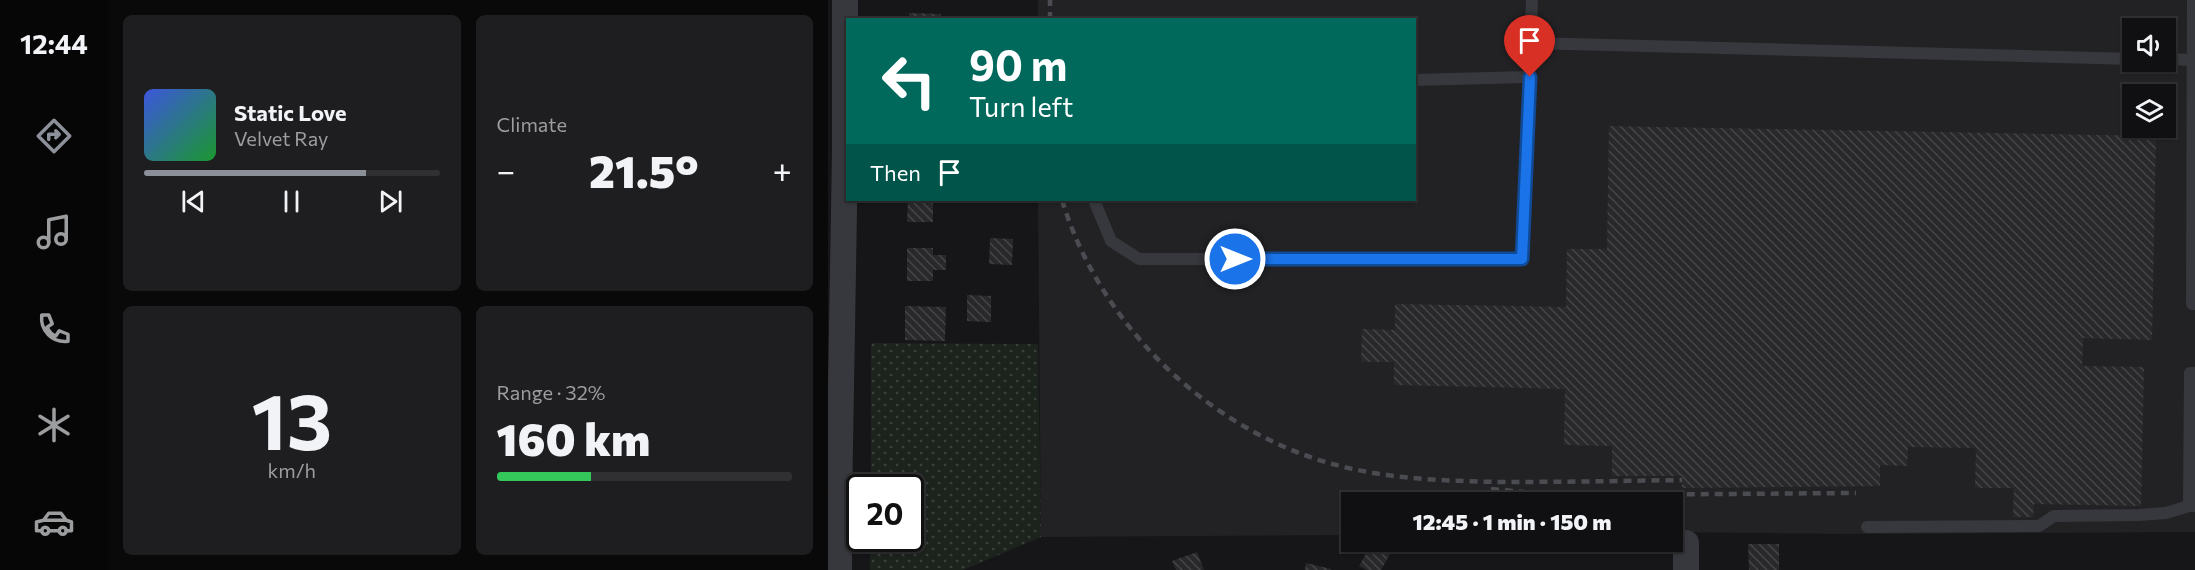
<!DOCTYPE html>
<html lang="en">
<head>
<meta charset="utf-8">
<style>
	:root { --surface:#101012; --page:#1e1e20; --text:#f1f3f6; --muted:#9c9d9f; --line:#303032; --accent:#8c9099 }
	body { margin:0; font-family:Commissioner,sans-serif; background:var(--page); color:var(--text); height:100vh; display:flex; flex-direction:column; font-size:22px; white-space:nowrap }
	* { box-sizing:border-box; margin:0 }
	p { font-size:20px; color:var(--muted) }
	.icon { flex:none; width:33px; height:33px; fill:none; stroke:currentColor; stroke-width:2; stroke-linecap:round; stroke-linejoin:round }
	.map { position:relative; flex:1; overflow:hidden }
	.panel { display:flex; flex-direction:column; gap:15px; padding:15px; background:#09090a; width:720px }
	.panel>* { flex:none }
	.banner { position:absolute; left:18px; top:18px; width:570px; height:183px; border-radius:0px; box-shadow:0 2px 4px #0004,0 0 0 2px var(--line); background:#00695c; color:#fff; overflow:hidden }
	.fabs { position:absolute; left:1294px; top:18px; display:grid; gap:12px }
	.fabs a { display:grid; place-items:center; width:54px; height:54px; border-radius:0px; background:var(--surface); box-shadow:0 2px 4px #0004,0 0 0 2px var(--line); font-size:30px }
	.speed { position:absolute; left:18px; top:474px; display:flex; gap:12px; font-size:30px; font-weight:700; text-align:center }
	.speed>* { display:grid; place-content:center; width:78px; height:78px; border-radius:50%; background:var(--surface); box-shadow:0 2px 4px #0004,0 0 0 2px var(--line); line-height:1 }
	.speed .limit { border:3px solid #111; border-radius:9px; background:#fff; color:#111 }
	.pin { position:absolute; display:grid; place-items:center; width:51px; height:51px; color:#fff; margin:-62px -26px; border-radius:50% 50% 50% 0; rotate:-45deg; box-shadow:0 0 6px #0007 }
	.pin .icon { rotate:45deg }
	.me { position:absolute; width:66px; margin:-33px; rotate:90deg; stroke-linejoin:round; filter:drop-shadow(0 0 4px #0008) }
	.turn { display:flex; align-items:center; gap:21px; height:126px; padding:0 24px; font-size:27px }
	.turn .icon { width:78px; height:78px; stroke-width:2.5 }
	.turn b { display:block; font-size:42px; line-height:51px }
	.then { display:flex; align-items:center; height:57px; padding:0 24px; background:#0003; gap:12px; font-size:22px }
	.big { font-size:45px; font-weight:800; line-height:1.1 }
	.panel .widget { flex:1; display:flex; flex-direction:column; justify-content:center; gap:9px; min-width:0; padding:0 21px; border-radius:9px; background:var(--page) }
	.panel .dial { align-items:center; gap:0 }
	.dial b { font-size:78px; line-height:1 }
	.song { display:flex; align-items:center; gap:18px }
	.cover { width:72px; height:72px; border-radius:9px; background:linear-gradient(135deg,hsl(230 70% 55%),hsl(130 70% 35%)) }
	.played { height:6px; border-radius:3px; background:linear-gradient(90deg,var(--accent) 75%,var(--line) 75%) }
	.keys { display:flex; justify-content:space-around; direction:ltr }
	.heat { display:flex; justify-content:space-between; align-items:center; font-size:33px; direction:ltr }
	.charge { height:9px; border-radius:4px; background:linear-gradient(90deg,#34c759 32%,var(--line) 0) }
	.panel .tiles { flex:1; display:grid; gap:15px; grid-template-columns:repeat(2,1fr) }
	.trip { position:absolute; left:513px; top:492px; width:342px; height:60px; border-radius:0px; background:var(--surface); box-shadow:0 2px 4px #0004,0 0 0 2px var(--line); font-weight:800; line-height:60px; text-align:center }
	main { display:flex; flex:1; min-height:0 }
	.menu { display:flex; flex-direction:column; width:108px; justify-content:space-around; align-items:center; background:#060607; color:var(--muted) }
	.menu .icon { width:42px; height:42px }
	.menu .selected { color:var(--accent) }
	.menu b { font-size:27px; color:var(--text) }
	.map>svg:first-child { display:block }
</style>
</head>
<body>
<main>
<nav class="menu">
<b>12:44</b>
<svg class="icon selected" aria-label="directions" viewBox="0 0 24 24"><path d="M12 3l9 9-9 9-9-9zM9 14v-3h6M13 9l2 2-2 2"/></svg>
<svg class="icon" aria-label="music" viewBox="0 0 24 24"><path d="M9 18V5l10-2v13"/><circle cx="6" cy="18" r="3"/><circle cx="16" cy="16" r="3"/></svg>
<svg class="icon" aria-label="phone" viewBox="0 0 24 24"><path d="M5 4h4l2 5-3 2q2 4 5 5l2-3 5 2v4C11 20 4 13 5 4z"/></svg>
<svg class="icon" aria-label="climate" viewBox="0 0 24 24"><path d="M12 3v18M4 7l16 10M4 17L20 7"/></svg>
<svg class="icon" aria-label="car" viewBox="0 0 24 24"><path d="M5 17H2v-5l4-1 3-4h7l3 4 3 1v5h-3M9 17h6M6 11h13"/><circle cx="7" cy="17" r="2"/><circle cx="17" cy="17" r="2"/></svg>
</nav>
<section class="panel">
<div class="tiles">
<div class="widget">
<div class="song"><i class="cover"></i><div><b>Static Love</b><p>Velvet Ray</p></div></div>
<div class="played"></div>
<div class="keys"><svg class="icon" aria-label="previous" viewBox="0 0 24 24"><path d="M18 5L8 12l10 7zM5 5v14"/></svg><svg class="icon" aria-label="pause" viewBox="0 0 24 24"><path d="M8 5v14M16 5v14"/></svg><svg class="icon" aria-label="next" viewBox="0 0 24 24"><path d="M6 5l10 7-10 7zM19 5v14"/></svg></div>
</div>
<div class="widget"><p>Climate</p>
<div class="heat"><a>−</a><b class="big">21.5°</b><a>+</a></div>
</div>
<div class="widget dial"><b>13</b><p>km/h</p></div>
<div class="widget"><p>Range · 32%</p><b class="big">160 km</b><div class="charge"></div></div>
</div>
</section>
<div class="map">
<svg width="1367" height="570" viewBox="0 0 1367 570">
	<defs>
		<pattern id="grass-dots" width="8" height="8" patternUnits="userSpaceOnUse" patternTransform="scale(1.5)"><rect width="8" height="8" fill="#1c231d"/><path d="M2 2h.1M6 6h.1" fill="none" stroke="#3a403c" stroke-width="1.8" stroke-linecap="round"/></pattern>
		<pattern id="building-back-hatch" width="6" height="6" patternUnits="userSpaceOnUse" patternTransform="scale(1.5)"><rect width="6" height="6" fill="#29292c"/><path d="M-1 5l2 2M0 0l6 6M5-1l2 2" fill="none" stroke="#454548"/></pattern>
	</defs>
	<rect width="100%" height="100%" fill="#161618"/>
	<!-- built -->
	<path fill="#222225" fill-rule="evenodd" d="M 210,0 L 1367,0 L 1367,532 L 1027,534 L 845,532 L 844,502 L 524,502 L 523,535 L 213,537 L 210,200 L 586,200 L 586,20 L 210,19 ZM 1305,28 L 1338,28 L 1338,62 L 1305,62 ZM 1305,94 L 1338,94 L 1338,128 L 1305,128 Z"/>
	<!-- grass -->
	<path fill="url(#grass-dots)" d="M 43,343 L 210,344 L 213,537 L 135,570 L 42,570 L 42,539 L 82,538 L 82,488 L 43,487 Z"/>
	<!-- building -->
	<g fill="url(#building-back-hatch)">
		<path d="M 81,13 L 113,14 L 113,20 L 81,20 Z"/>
		<path d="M 781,126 L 1328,136 L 1324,340 L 1255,338 L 1254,366 L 1316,367 L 1313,506 L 1206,504 L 1205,517 L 1185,517 L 1186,488 L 1147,488 L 1148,448 L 1080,447 L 1079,466 L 1052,465 L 1052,486 L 854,488 L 854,476 L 784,476 L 784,446 L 736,445 L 737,389 L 566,385 L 566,362 L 533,362 L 534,329 L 567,330 L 567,304 L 738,307 L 739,249 L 779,249 Z"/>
		<path d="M 80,200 L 105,200 L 105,222 L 79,222 Z"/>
		<path d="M 162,238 L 185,239 L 184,265 L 161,264 Z"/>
		<path d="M 79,248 L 105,248 L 105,255 L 118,255 L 118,270 L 105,270 L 105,281 L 79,281 Z"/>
		<path d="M 139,295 L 163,296 L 163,322 L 139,321 Z"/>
		<path d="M 77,306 L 118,307 L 117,341 L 77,340 Z"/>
		<path d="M 544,543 L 562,554 L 553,570 L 539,570 L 531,566 Z"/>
		<path d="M 920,544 L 951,544 L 951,570 L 921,570 Z"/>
		<path d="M 369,552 L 376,570 L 348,570 L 344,561 Z"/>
		<path d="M 478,563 L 503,569 L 503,570 L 477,570 Z"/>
	</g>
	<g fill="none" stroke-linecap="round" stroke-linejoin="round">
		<!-- lane -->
		<g stroke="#37383d" stroke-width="12">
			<path d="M 1365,0 L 1364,304 L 1367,304"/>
			<path d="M 703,43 L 1305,59"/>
			<path d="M 1338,59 L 1367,60"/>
			<path d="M 586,80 L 702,77"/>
			<path d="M 266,200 L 283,241 L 311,259 L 695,259 L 704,0"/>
			<path d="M 1367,373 L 1362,373 L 1361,506 L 1367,506"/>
			<path d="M 1039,527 L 1211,526 L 1226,516 L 1311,515 L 1338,513 L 1361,506"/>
		</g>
		<!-- street -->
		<g stroke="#37383d" stroke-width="26">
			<path d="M 0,515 L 11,504 L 17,152 L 17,0"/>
			<path d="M 11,570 L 11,504"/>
			<path d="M 858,570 L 858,543"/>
		</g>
		<!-- rail -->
		<g stroke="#4a4c52" stroke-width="4.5" stroke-dasharray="8 6" stroke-linecap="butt">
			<path d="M 222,20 L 222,0"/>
			<path d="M 234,200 C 251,256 282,308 322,351 C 369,402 434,444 501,463 C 557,479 615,481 672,482 C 732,482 793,481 854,480"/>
			<path d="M 663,489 L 718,494 L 759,495 L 1028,493"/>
		</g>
	</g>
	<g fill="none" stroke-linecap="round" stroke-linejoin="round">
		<defs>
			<path id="route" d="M 407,259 L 694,259 L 702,77"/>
		</defs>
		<!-- route casing -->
		<use href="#route" stroke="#114b97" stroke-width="15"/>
		<!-- route -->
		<use href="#route" stroke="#1a73e8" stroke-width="10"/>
	</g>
</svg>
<div class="fabs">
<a><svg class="icon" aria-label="sound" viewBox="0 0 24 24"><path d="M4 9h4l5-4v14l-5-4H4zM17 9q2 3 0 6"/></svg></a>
<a><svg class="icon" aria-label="layers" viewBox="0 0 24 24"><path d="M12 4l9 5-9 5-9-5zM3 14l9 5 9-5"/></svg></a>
</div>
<div class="speed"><div class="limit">20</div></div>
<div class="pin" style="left:702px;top:77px;background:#d93025"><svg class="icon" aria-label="arrive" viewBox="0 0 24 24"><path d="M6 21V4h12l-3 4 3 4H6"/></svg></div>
<svg class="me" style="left:407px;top:259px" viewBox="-20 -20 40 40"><circle r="17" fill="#1a73e8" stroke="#fff" stroke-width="3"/><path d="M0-11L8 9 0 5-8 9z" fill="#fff"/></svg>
<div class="trip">12:45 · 1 min · 150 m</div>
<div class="banner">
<div class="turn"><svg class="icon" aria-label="left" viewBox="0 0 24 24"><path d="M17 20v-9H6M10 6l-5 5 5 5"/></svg><div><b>90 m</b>Turn left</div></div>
<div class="then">Then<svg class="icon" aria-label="arrive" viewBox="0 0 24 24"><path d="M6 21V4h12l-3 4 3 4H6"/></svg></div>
</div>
</div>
</main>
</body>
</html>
